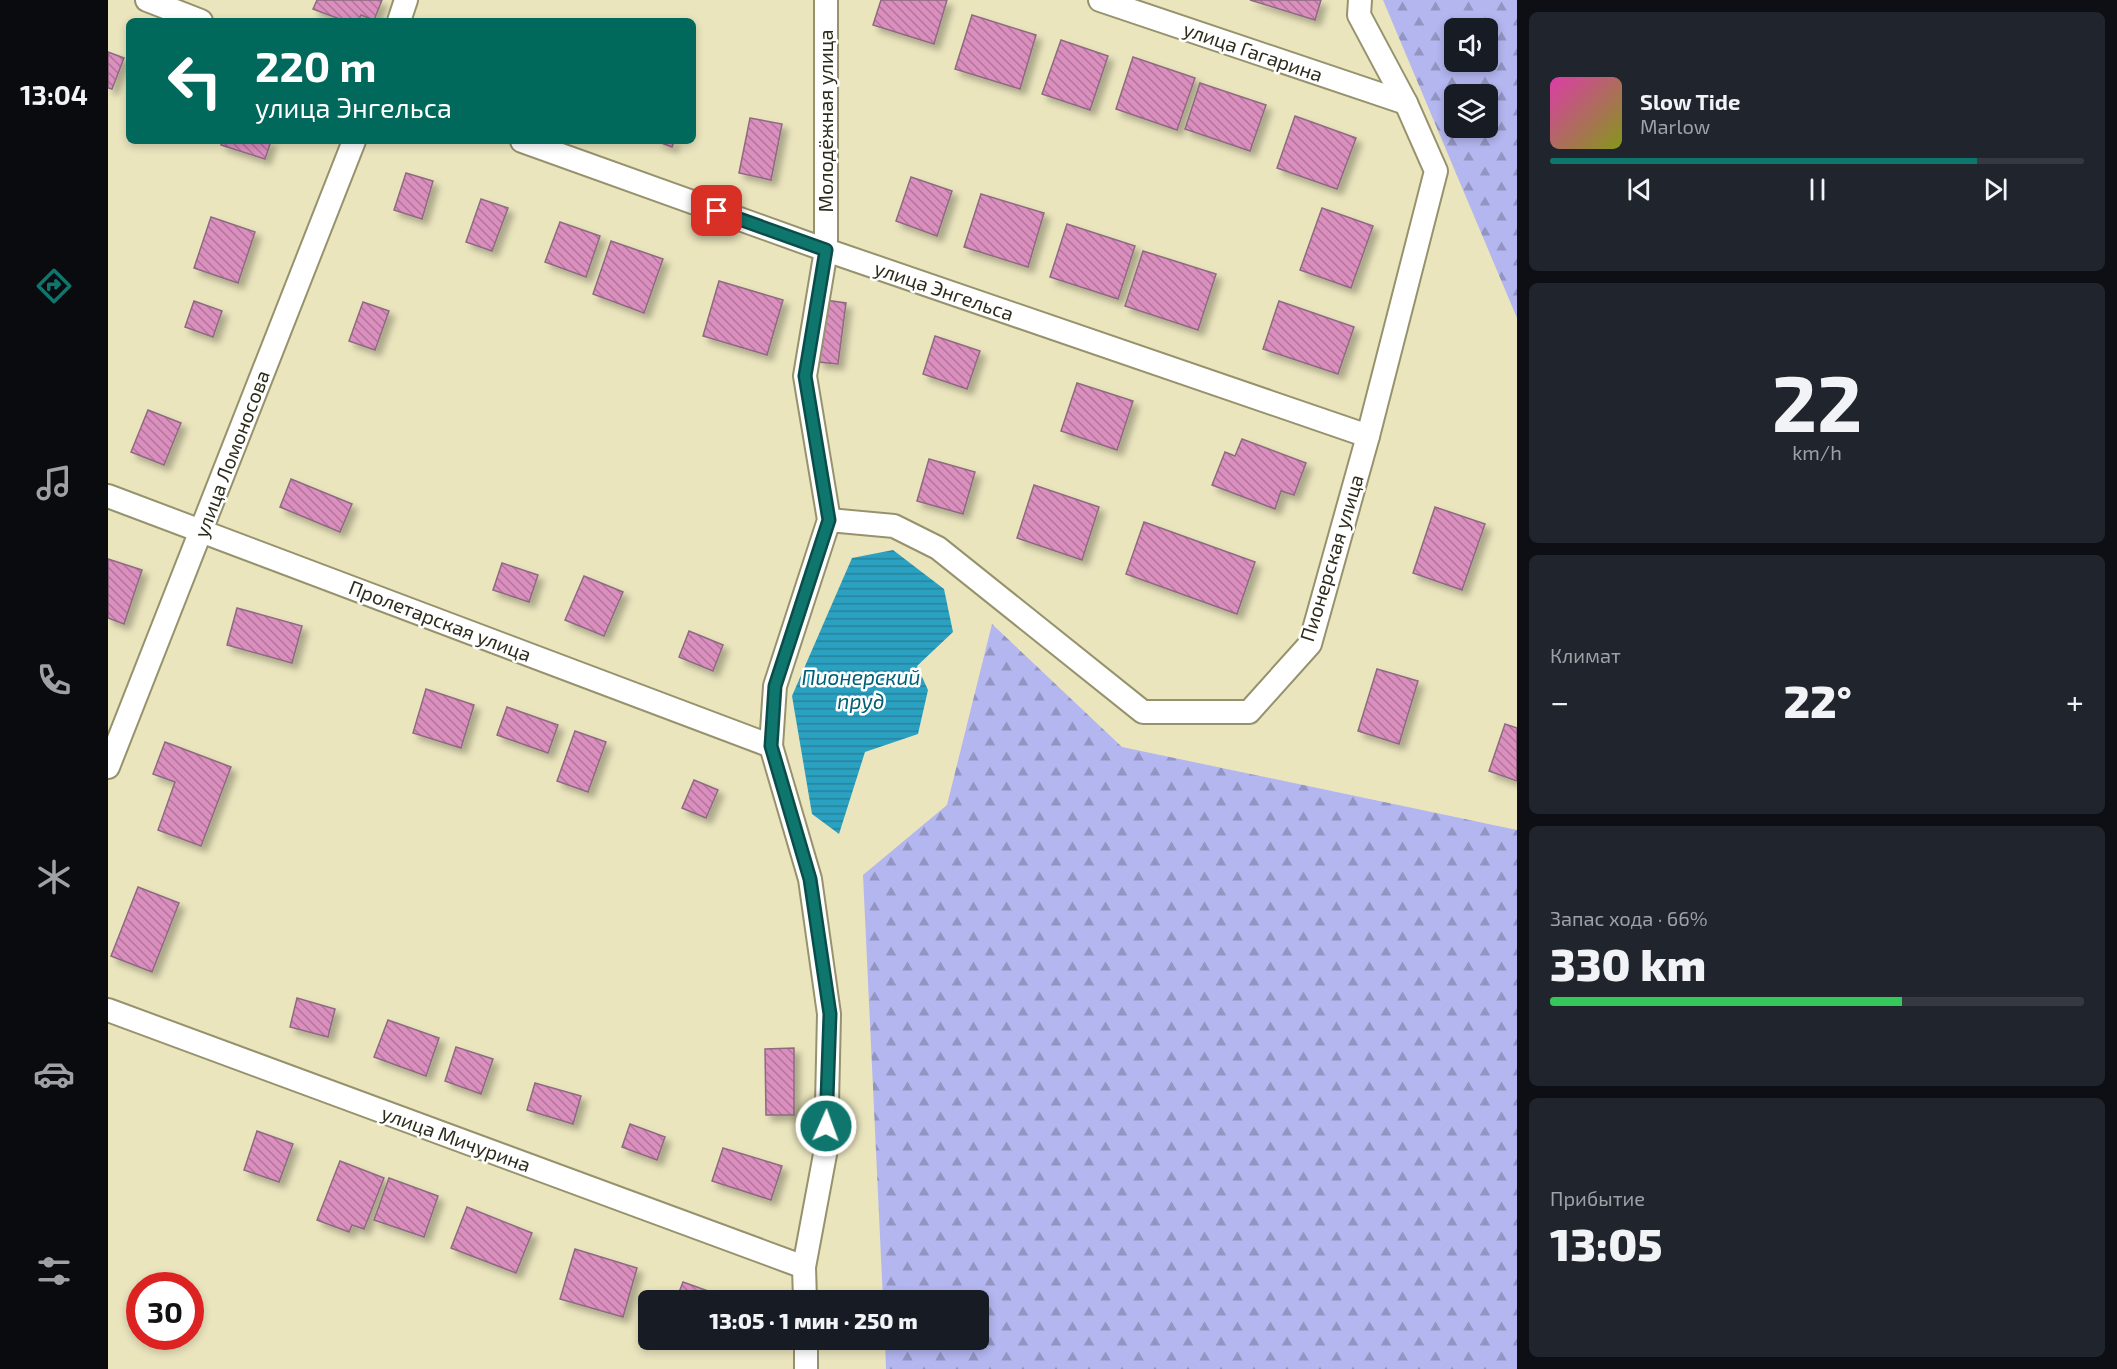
<!DOCTYPE html>
<html lang="ru">
<head>
<meta charset="utf-8">
<style>
	:root { --surface:#171b24; --page:#20242c; --text:#f1f3f6; --muted:#9ea1a6; --line:#363941; --accent:#0f766e }
	body { margin:0; font-family:"Exo 2",sans-serif; background:var(--page); color:var(--text); height:100vh; display:flex; flex-direction:column; font-size:22px; white-space:nowrap }
	* { box-sizing:border-box; margin:0 }
	p { font-size:20px; color:var(--muted) }
	.icon { flex:none; width:33px; height:33px; fill:none; stroke:currentColor; stroke-width:2; stroke-linecap:round; stroke-linejoin:round }
	.map { position:relative; flex:1; overflow:hidden }
	.panel { display:flex; flex-direction:column; gap:12px; padding:12px; background:#0d0f14; width:600px }
	.panel>* { flex:none }
	.guide { position:absolute; left:18px; top:18px; width:570px; height:126px; border-radius:9px; box-shadow:0 3px 9px #0003; background:#00695c; color:#fff; overflow:hidden }
	.buttons { position:absolute; left:1336px; top:18px; display:grid; gap:12px }
	.buttons a { display:grid; place-items:center; width:54px; height:54px; border-radius:9px; background:var(--surface); box-shadow:0 3px 9px #0003; font-size:30px }
	.speed { position:absolute; left:18px; top:1272px; display:flex; gap:12px; font-size:30px; font-weight:700; text-align:center }
	.speed>* { display:grid; place-content:center; width:78px; height:78px; border-radius:50%; background:var(--surface); box-shadow:0 3px 9px #0003; line-height:1 }
	.speed .limit { border:9px solid #d22; background:#fff; color:#111 }
	.pin { position:absolute; display:grid; place-items:center; width:51px; height:51px; color:#fff; margin:-26px; border-radius:12px; box-shadow:0 3px 9px #0006 }
	.me { position:absolute; width:66px; margin:-33px; rotate:2deg; stroke-linejoin:round; filter:drop-shadow(0 0 4px #0008) }
	.turn { display:flex; align-items:center; gap:21px; height:126px; padding:0 30px; font-size:27px }
	.turn .icon { width:78px; height:78px; stroke-width:2.5 }
	.turn b { display:block; font-size:42px; line-height:51px }
	.big { font-size:45px; font-weight:800; line-height:1.1 }
	.panel .tile { flex:1; display:flex; flex-direction:column; justify-content:center; gap:9px; min-width:0; padding:0 21px; border-radius:9px; background:var(--page) }
	.panel .dial { align-items:center; gap:0 }
	.dial b { font-size:78px; line-height:1 }
	.song { display:flex; align-items:center; gap:18px }
	.cover { width:72px; height:72px; border-radius:9px; background:linear-gradient(135deg,hsl(320 70% 55%),hsl(70 70% 35%)) }
	.played { height:6px; border-radius:3px; background:linear-gradient(90deg,var(--accent) 80%,var(--line) 80%) }
	.keys { display:flex; justify-content:space-around; direction:ltr }
	.heat { display:flex; justify-content:space-between; align-items:center; font-size:33px; direction:ltr }
	.charge { height:9px; border-radius:4px; background:linear-gradient(90deg,#34c759 66%,var(--line) 0) }
	.trip { position:absolute; left:530px; top:1290px; width:351px; height:60px; border-radius:9px; background:var(--surface); box-shadow:0 3px 9px #0003; font-weight:800; line-height:60px; text-align:center }
	main { display:flex; flex:1; min-height:0 }
	.tabs { display:flex; flex-direction:column; width:108px; justify-content:space-around; align-items:center; background:#090b0e; color:var(--muted) }
	.tabs .icon { width:42px; height:42px }
	.tabs .on { color:var(--accent) }
	.tabs b { font-size:27px; color:var(--text) }
	.map>svg:first-child { display:block }
</style>
</head>
<body>
<main>
<nav class="tabs">
<b>13:04</b>
<svg class="icon on" aria-label="directions" viewBox="0 0 24 24"><path d="M12 3l9 9-9 9-9-9zM9 14v-3h6M13 9l2 2-2 2"/></svg>
<svg class="icon" aria-label="music" viewBox="0 0 24 24"><path d="M9 18V5l10-2v13"/><circle cx="6" cy="18" r="3"/><circle cx="16" cy="16" r="3"/></svg>
<svg class="icon" aria-label="phone" viewBox="0 0 24 24"><path d="M5 4h4l2 5-3 2q2 4 5 5l2-3 5 2v4C11 20 4 13 5 4z"/></svg>
<svg class="icon" aria-label="climate" viewBox="0 0 24 24"><path d="M12 3v18M4 7l16 10M4 17L20 7"/></svg>
<svg class="icon" aria-label="car" viewBox="0 0 24 24"><path d="M5 17H2v-5l4-1 3-4h7l3 4 3 1v5h-3M9 17h6M6 11h13"/><circle cx="7" cy="17" r="2"/><circle cx="17" cy="17" r="2"/></svg>
<svg class="icon" aria-label="filters" viewBox="0 0 24 24"><path d="M4 7h16M4 17h16"/><circle cx="9" cy="7" r="2"/><circle cx="15" cy="17" r="2"/></svg>
</nav>
<div class="map">
<svg width="1409" height="1369" viewBox="0 0 1409 1369">
	<defs>
		<pattern id="forest-firs" width="22" height="20" patternUnits="userSpaceOnUse" patternTransform="scale(1.5)"><rect width="22" height="20" fill="#b3b6ef"/><path d="M5 1l3.5 6h-7zM16 11l3.5 6h-7z" fill="#9294c1"/></pattern>
		<pattern id="water-rules" width="6" height="5" patternUnits="userSpaceOnUse" patternTransform="scale(1.5)"><rect width="6" height="5" fill="#2ba1c2"/><path d="M0 2.5h6" fill="none" stroke="#25839d"/></pattern>
		<pattern id="building-back-hatch" width="6" height="6" patternUnits="userSpaceOnUse" patternTransform="scale(1.5)"><rect width="6" height="6" fill="#db8fbf"/><path d="M-1 5l2 2M0 0l6 6M5-1l2 2" fill="none" stroke="#b2759a"/></pattern>
		<filter id="shadow"><feDropShadow dx="5.5" dy="5.5" stdDeviation="3" flood-color="#0004"/></filter>
	</defs>
	<rect width="100%" height="100%" fill="#eae5bd"/>
	<!-- forest -->
	<g fill="url(#forest-firs)" fill-rule="evenodd">
		<path d="M 1275,0 L 1409,0 L 1409,318 ZM 1347,28 L 1380,28 L 1380,62 L 1347,62 ZM 1347,94 L 1380,94 L 1380,128 L 1347,128 Z"/>
		<path d="M 884,624 L 1014,747 L 1409,830 L 1409,1369 L 778,1369 L 777,1340 L 870,1340 L 870,1300 L 775,1300 L 755,875 L 839,805 Z"/>
	</g>
	<!-- water -->
	<path fill="url(#water-rules)" d="M 785,550 L 836,589 L 845,632 L 809,666 L 820,690 L 810,734 L 757,752 L 731,834 L 704,814 L 684,696 L 744,558 Z"/>
	<!-- building -->
	<g fill="url(#building-back-hatch)" stroke="#8d6b80" stroke-width="1.5" filter="url(#shadow)">
		<path d="M 209,0 L 274,0 L 266,20 L 253,15 L 250,21 L 237,21 L 205,9 Z"/>
		<path d="M 773,0 L 839,0 L 826,44 L 765,25 Z"/>
		<path d="M 1142,0 L 1213,0 L 1207,20 Z"/>
		<path d="M 864,15 L 928,35 L 912,89 L 847,69 Z"/>
		<path d="M 953,40 L 1000,56 L 982,110 L 934,94 Z"/>
		<path d="M 0,52 L 16,58 L 4,89 L 0,88 Z"/>
		<path d="M 1025,57 L 1087,78 L 1069,130 L 1008,109 Z"/>
		<path d="M 1092,83 L 1158,105 L 1142,151 L 1077,129 Z"/>
		<path d="M 1187,116 L 1248,138 L 1229,189 L 1169,168 Z"/>
		<path d="M 642,118 L 674,124 L 663,180 L 631,173 Z"/>
		<path d="M 114,141 L 163,141 L 157,159 L 113,145 Z"/>
		<path d="M 548,141 L 566,141 L 564,147 Z"/>
		<path d="M 298,173 L 325,181 L 314,219 L 286,210 Z"/>
		<path d="M 803,177 L 844,191 L 829,236 L 788,221 Z"/>
		<path d="M 873,194 L 936,213 L 920,267 L 856,247 Z"/>
		<path d="M 373,199 L 400,208 L 384,251 L 358,242 Z"/>
		<path d="M 1214,208 L 1265,226 L 1243,288 L 1192,270 Z"/>
		<path d="M 103,217 L 147,232 L 130,283 L 86,268 Z"/>
		<path d="M 452,222 L 492,236 L 478,277 L 437,262 Z"/>
		<path d="M 959,224 L 1027,246 L 1010,299 L 942,277 Z"/>
		<path d="M 503,241 L 555,259 L 536,313 L 485,294 Z"/>
		<path d="M 1035,251 L 1108,274 L 1090,330 L 1017,306 Z"/>
		<path d="M 611,281 L 675,300 L 659,355 L 595,336 Z"/>
		<path d="M 717,300 L 738,303 L 730,364 L 710,362 Z"/>
		<path d="M 86,301 L 114,311 L 105,337 L 77,327 Z"/>
		<path d="M 1171,301 L 1246,327 L 1230,374 L 1155,349 Z"/>
		<path d="M 255,302 L 281,311 L 267,350 L 241,341 Z"/>
		<path d="M 827,336 L 872,351 L 859,389 L 815,374 Z"/>
		<path d="M 969,383 L 1025,401 L 1009,450 L 953,431 Z"/>
		<path d="M 40,410 L 73,423 L 56,465 L 23,452 Z"/>
		<path d="M 1134,439 L 1198,463 L 1186,495 L 1173,491 L 1167,509 L 1104,485 L 1117,452 L 1127,456 Z"/>
		<path d="M 821,459 L 867,472 L 855,514 L 809,501 Z"/>
		<path d="M 183,479 L 244,504 L 232,532 L 172,507 Z"/>
		<path d="M 926,485 L 991,507 L 974,560 L 909,538 Z"/>
		<path d="M 1327,507 L 1377,524 L 1354,590 L 1305,573 Z"/>
		<path d="M 1036,522 L 1147,562 L 1129,614 L 1018,574 Z"/>
		<path d="M 0,559 L 34,570 L 16,624 L 0,618 Z"/>
		<path d="M 394,563 L 430,575 L 421,602 L 385,590 Z"/>
		<path d="M 476,576 L 515,592 L 496,636 L 457,620 Z"/>
		<path d="M 129,608 L 194,626 L 184,663 L 119,645 Z"/>
		<path d="M 581,631 L 615,645 L 605,671 L 571,657 Z"/>
		<path d="M 1269,669 L 1310,681 L 1291,744 L 1250,731 Z"/>
		<path d="M 318,689 L 366,705 L 353,748 L 305,733 Z"/>
		<path d="M 399,707 L 450,725 L 440,753 L 389,735 Z"/>
		<path d="M 1397,724 L 1409,728 L 1409,781 L 1381,771 Z"/>
		<path d="M 467,731 L 498,742 L 480,792 L 449,781 Z"/>
		<path d="M 57,742 L 123,767 L 93,846 L 50,830 L 67,782 L 45,774 Z"/>
		<path d="M 586,780 L 610,790 L 598,818 L 574,808 Z"/>
		<path d="M 30,887 L 71,903 L 44,972 L 3,956 Z"/>
		<path d="M 189,998 L 227,1009 L 220,1037 L 182,1027 Z"/>
		<path d="M 280,1020 L 331,1038 L 318,1076 L 266,1057 Z"/>
		<path d="M 348,1047 L 385,1059 L 373,1094 L 337,1081 Z"/>
		<path d="M 686,1048 L 686,1115 L 658,1115 L 657,1049 Z"/>
		<path d="M 427,1083 L 473,1096 L 465,1124 L 419,1110 Z"/>
		<path d="M 522,1124 L 557,1137 L 549,1160 L 514,1147 Z"/>
		<path d="M 149,1131 L 185,1144 L 171,1182 L 136,1170 Z"/>
		<path d="M 615,1148 L 674,1166 L 663,1200 L 604,1181 Z"/>
		<path d="M 232,1161 L 276,1178 L 256,1229 L 244,1225 L 241,1232 L 209,1220 Z"/>
		<path d="M 281,1178 L 330,1196 L 316,1237 L 266,1220 Z"/>
		<path d="M 359,1207 L 424,1233 L 408,1273 L 343,1248 Z"/>
		<path d="M 467,1249 L 529,1268 L 515,1317 L 452,1299 Z"/>
		<path d="M 575,1282 L 611,1295 L 609,1300 L 568,1300 Z"/>
	</g>
	<g fill="none" stroke-linecap="round" stroke-linejoin="round">
		<defs>
			<g id="minor">
				<path d="M 39,0 L 93,21"/>
				<path d="M 992,0 L 1298,103"/>
				<path d="M 291,21 L 298,0"/>
				<path d="M 414,141 L 718,250 L 1260,436"/>
				<path d="M 0,496 L 663,746"/>
				<path d="M 721,520 L 786,526 L 830,548 L 1035,712 L 1141,712 L 1202,644 L 1260,436 L 1328,171 L 1298,103 L 1251,15 L 1252,0"/>
				<path d="M 0,767 L 246,141"/>
				<path d="M 0,1010 L 696,1267"/>
				<path d="M 697,1300 L 696,1267 L 718,1149 L 721,1014 L 702,879 L 663,746 L 667,686 L 721,520 L 697,376 L 718,250 L 718,0"/>
				<path d="M 698,1340 L 698,1369"/>
			</g>
		</defs>
		<!-- minor casing -->
		<use href="#minor" stroke="#96926d" stroke-width="26"/>
		<!-- minor -->
		<use href="#minor" stroke="#fff" stroke-width="22"/>
	</g>
	<g fill="none" stroke-linecap="round" stroke-linejoin="round">
		<defs>
			<path id="route" d="M 609,211 L 718,250 L 697,376 L 721,520 L 667,686 L 663,746 L 702,879 L 722,1014 L 718,1126"/>
		</defs>
		<!-- route casing -->
		<use href="#route" stroke="#0a4d48" stroke-width="15"/>
		<!-- route -->
		<use href="#route" stroke="#0f766e" stroke-width="10"/>
	</g>
	<g text-anchor="middle" stroke-width="5" stroke-linejoin="round" paint-order="stroke">
		<!-- street labels -->
		<g font-size="20" fill="#2d2c1c" stroke="#fff">
			<text transform="translate(1145 52) rotate(19)" y="7">улица Гагарина</text>
			<text transform="translate(718 121) rotate(-90)" y="7">Молодёжная улица</text>
			<text transform="translate(836 291) rotate(19)" y="7">улица Энгельса</text>
			<text transform="translate(124 454) rotate(-69)" y="7">улица Ломоносова</text>
			<text transform="translate(1224 558) rotate(-73)" y="7">Пионерская улица</text>
			<text transform="translate(332 621) rotate(21)" y="7">Пролетарская улица</text>
			<text transform="translate(348 1139) rotate(20)" y="7">улица Мичурина</text>
		</g>
		<!-- water labels -->
		<g font-size="21" font-style="italic" fill="#006077" stroke="#fff">
			<text x="753" y="685">Пионерский<tspan x="753" dy="24">пруд</tspan></text>
		</g>
	</g>
</svg>
<div class="buttons">
<a><svg class="icon" aria-label="sound" viewBox="0 0 24 24"><path d="M4 9h4l5-4v14l-5-4H4zM17 9q2 3 0 6"/></svg></a>
<a><svg class="icon" aria-label="layers" viewBox="0 0 24 24"><path d="M12 4l9 5-9 5-9-5zM3 14l9 5 9-5"/></svg></a>
</div>
<div class="speed"><div class="limit">30</div></div>
<div class="pin" style="left:609px;top:211px;background:#d93025"><svg class="icon" aria-label="arrive" viewBox="0 0 24 24"><path d="M6 21V4h12l-3 4 3 4H6"/></svg></div>
<svg class="me" style="left:718px;top:1126px" viewBox="-20 -20 40 40"><circle r="17" fill="#0f766e" stroke="#fff" stroke-width="3"/><path d="M0-11L8 9 0 5-8 9z" fill="#fff"/></svg>
<div class="trip">13:05 · 1 мин · 250 m</div>
<div class="guide">
<div class="turn"><svg class="icon" aria-label="left" viewBox="0 0 24 24"><path d="M17 20v-9H6M10 6l-5 5 5 5"/></svg><div><b>220 m</b>улица Энгельса</div></div>
</div>
</div>
<section class="panel">
<div class="tile">
<div class="song"><i class="cover"></i><div><b>Slow Tide</b><p>Marlow</p></div></div>
<div class="played"></div>
<div class="keys"><svg class="icon" aria-label="previous" viewBox="0 0 24 24"><path d="M18 5L8 12l10 7zM5 5v14"/></svg><svg class="icon" aria-label="pause" viewBox="0 0 24 24"><path d="M8 5v14M16 5v14"/></svg><svg class="icon" aria-label="next" viewBox="0 0 24 24"><path d="M6 5l10 7-10 7zM19 5v14"/></svg></div>
</div>
<div class="tile dial"><b>22</b><p>km/h</p></div>
<div class="tile"><p>Климат</p>
<div class="heat"><a>−</a><b class="big">22°</b><a>+</a></div>
</div>
<div class="tile"><p>Запас хода · 66%</p><b class="big">330 km</b><div class="charge"></div></div>
<div class="tile"><p>Прибытие</p><b class="big">13:05</b></div>
</section>
</main>
</body>
</html>
